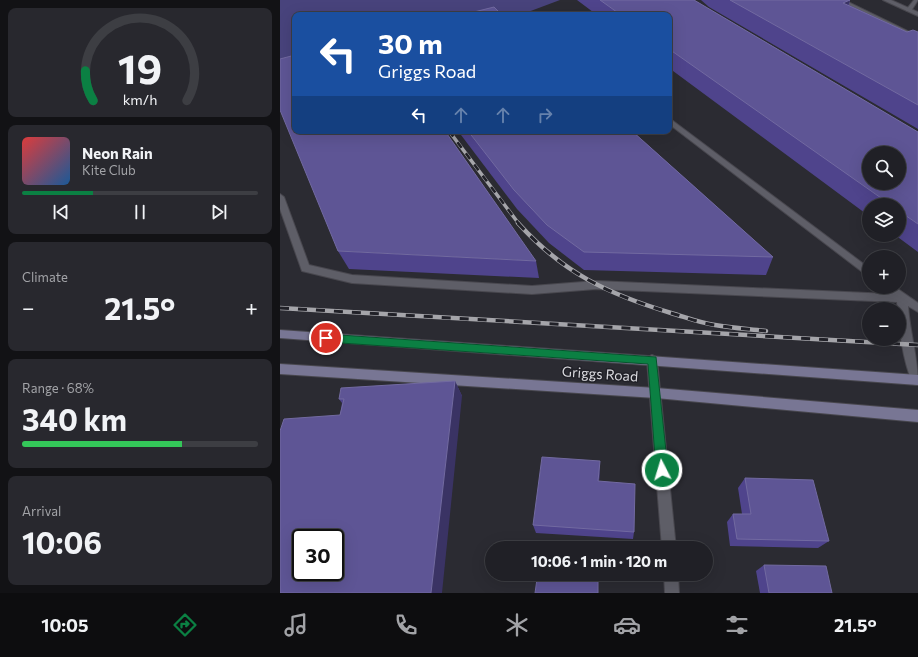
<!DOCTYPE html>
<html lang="en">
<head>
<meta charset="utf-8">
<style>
	:root { --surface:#202026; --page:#28282e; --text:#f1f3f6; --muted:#a2a3a7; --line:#3d3e43; --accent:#0b8043 }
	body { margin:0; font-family:Commissioner,sans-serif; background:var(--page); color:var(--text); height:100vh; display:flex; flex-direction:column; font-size:15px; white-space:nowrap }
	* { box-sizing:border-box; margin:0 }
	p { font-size:13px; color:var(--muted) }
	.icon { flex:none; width:22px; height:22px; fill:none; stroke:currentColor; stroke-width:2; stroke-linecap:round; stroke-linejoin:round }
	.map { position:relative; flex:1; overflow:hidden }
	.details { display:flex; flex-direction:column; gap:8px; padding:8px; background:#121215; width:280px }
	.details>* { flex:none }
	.top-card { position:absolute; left:12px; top:12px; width:380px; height:122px; border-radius:8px; box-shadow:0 4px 16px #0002,0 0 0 1px var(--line); background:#1a4fa0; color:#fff; overflow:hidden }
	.buttons { position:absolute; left:582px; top:146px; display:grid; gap:8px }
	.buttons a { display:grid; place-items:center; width:44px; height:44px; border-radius:50%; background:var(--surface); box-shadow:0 4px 16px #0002,0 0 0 1px var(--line); font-size:20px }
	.speed { position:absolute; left:12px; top:529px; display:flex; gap:8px; font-size:20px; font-weight:700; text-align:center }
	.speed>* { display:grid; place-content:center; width:52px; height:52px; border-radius:50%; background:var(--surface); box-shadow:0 4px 16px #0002,0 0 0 1px var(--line); line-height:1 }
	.speed .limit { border:2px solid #111; border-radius:6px; background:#fff; color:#111 }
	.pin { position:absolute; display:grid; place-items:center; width:34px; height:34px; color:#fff; margin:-17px; border:2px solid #fff; border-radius:50%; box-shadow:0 1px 4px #0007 }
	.me { position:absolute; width:44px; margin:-22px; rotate:355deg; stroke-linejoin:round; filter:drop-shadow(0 0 3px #0008) }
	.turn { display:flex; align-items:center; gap:14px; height:84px; padding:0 20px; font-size:18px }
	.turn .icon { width:52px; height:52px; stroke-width:2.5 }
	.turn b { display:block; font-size:28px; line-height:34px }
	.lanes { display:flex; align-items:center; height:38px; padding:0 20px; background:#0003; justify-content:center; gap:20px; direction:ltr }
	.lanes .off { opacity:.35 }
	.big { font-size:30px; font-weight:700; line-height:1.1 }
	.details .card { flex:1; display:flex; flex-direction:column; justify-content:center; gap:6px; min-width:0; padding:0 14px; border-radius:8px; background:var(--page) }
	.details .dial { align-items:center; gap:0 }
	.dial svg { height:104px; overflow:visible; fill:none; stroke:var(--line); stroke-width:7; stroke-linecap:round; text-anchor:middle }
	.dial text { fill:var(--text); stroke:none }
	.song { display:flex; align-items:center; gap:12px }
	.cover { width:48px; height:48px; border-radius:6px; background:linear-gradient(135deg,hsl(0 70% 55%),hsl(210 70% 35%)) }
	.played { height:4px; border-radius:2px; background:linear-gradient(90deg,var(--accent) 30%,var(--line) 30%) }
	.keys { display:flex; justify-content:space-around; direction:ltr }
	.heat { display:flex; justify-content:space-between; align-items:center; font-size:22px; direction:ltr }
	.charge { height:6px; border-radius:3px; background:linear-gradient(90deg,#34c759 68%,var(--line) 0) }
	.trip { position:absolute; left:205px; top:541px; width:228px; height:40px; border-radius:20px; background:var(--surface); box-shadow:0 4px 16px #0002,0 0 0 1px var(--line); font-weight:700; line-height:40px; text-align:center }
	.menu { display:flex; height:64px; justify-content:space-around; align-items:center; background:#0d0d0f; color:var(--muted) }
	.menu .icon { width:28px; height:28px }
	.menu .on { color:var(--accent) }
	.menu b { font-size:18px; color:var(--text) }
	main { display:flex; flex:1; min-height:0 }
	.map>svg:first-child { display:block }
</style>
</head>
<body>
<main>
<section class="details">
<div class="card dial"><svg viewBox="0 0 100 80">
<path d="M14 69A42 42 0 1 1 86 69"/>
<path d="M14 69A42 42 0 0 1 8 46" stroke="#0b8043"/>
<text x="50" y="56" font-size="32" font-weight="700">19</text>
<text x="50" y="72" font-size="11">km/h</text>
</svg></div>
<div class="card">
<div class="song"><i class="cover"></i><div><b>Neon Rain</b><p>Kite Club</p></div></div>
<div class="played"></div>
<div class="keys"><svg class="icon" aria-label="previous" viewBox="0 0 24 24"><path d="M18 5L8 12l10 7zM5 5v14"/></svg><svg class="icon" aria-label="pause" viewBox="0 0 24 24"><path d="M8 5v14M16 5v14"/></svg><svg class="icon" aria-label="next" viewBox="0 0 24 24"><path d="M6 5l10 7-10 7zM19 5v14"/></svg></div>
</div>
<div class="card"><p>Climate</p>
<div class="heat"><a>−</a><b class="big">21.5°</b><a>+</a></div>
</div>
<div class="card"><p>Range · 68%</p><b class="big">340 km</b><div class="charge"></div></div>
<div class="card"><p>Arrival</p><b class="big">10:06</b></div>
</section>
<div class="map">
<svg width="638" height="593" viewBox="0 0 638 593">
	<rect width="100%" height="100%" fill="#2b2b32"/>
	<!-- green -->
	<path fill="#48437c" d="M 0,0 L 280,0 L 240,15 L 15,15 L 15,72 L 0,75 Z"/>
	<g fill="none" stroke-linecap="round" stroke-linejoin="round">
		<defs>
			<g id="service">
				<path d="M 557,0 L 564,0 L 638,36 L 638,40 Z"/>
				<path d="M 634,0 L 638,0 L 631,11 L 627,11 L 626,10 Z"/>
				<path d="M 389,118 L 589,268 L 589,277 L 389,124 Z"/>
				<path d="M 0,194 L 4,197 L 29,265 L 72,275 L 252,286 L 316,281 L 610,294 L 603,287 L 615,287 L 638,303 L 638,312 L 628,306 C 630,333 638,358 638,385 L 633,384 C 622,359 619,326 617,302 L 316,289 L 252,294 L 72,283 L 22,271 L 0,209 Z"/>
			</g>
			<g id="minor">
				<path d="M 603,0 L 611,0 L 638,12 L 638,16 Z"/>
				<path d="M 372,355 L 376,357 L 377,360 L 396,548 L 382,548 L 367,360 L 368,357 Z"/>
				<path d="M 384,574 L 398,574 L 399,593 L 385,593 Z"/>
			</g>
			<g id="secondary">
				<path d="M 0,330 L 638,375 L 638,385 L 0,338 Z"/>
				<path d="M 0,364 L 376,388 L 638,410 L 638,422 L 376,398 L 0,374 Z"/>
			</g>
		</defs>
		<!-- service casing -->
		<use href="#service" stroke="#48474e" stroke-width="2"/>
		<!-- minor casing -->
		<use href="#minor" stroke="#48474e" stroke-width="2"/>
		<!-- secondary casing -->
		<use href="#secondary" stroke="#48474e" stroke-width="2"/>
		<!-- service -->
		<use href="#service" fill="#5e5e67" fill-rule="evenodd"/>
		<!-- minor -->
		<use href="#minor" fill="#5e5e67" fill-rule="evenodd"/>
		<!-- secondary -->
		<use href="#secondary" fill="#787694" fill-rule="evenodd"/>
		<defs>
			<path id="rail-far1" d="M 169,131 L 239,224"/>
			<g id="rail">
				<path d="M 238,223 C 283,273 328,294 391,313 C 405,317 420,323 435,325 C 452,328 469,329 486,331"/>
				<path d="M 0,308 L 638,345"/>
			</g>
		</defs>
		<!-- rail-far1 casing -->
		<use href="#rail-far1" stroke="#a5a5aa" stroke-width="3.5"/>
		<!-- rail casing -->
		<use href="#rail" stroke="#a5a5aa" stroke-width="4.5"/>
		<!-- rail-far1 -->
		<use href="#rail-far1" stroke="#212128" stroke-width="2.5" stroke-dasharray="7" stroke-linecap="butt"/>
		<!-- rail -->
		<use href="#rail" stroke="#212128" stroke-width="3" stroke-dasharray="9" stroke-linecap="butt"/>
	</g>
	<!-- wall -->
	<g fill="#4f448c">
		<path d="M 297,0 L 414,0 L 638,132 L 638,252 L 615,235 L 619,235 L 619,205 L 589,205 L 589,216 L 389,68 L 389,15 L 317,15 Z"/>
		<path d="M 421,0 L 570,0 L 569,5 L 627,32 L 638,32 L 638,129 L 429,7 Z"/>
		<path d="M 178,131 L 352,131 L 493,257 L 486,275 L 304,270 L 269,243 L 237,209 Z"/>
		<path d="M 58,251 L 256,261 L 259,278 L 69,269 Z"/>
		<path d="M 175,381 L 182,396 L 60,415 L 62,403 L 59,399 Z"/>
		<path d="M 320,471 L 319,481 L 354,532 L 353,539 L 256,533 L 253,525 Z"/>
		<path d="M 465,478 L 549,541 L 538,548 L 450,546 L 447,522 L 453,514 L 462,514 L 458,488 Z"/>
		<path d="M 484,565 L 552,593 L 480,593 L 476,571 Z"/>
	</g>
	<!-- shaded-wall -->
	<g fill="#3a3364">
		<path d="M 570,0 L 564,17 L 563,3 Z"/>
		<path d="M 175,381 L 182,396 L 162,593 L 151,593 Z"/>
		<path d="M 320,461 L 320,471 L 318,491 L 318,481 Z"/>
	</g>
	<!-- building -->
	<g fill="#5e5595" stroke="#726aa1" fill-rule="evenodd">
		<path d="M 320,0 L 414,0 L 638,132 L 638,224 L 619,211 L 619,205 L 611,205 L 389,49 L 389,15 L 341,15 ZM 589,153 L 619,153 L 619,183 L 589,183 Z"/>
		<path d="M 450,0 L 570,0 L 563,3 L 627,32 L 633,30 L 638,32 L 638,105 Z"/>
		<path d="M 214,7 L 222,15 L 182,15 Z"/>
		<path d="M 15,55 L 15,131 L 165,131 L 256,261 L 58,251 L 0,110 L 0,59 Z"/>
		<path d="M 188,131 L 352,131 L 493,257 L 304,252 L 267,225 L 234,190 Z"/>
		<path d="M 175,381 L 151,593 L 0,593 L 0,431 L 4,419 L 60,415 L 64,399 L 59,399 L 61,388 ZM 21,538 L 55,538 L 55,572 L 21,572 Z"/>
		<path d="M 262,457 L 320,461 L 318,481 L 355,484 L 354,532 L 253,525 Z"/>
		<path d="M 465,478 L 533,480 L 549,541 L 457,539 L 453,514 L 471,514 Z"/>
		<path d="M 273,547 L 305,548 L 273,548 Z"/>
		<path d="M 484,565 L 546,566 L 552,593 L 489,593 Z"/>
		<path d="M 271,574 L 318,574 L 318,593 L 255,593 L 257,579 L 271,579 Z"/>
	</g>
	<!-- route -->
	<path fill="#0b8043" stroke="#07532c" d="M 46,334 L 376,357 L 388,470 L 386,474 L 382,476 L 378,474 L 376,470 L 368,364 L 46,342 L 42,338 Z"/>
	<g text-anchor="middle" stroke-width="3" stroke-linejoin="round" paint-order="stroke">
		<!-- street labels -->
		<g font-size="14" fill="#dcdce1" stroke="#212128">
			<text transform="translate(320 374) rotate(4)" y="5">Griggs Road</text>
		</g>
	</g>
</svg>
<div class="buttons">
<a><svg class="icon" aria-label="search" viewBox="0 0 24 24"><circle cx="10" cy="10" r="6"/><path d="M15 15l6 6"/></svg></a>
<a><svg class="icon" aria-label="layers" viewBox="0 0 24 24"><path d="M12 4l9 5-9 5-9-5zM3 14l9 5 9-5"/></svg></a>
<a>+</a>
<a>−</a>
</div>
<div class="speed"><div class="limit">30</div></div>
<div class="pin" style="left:46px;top:338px;background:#d93025"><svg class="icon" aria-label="arrive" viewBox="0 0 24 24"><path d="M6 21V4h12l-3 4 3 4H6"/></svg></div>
<svg class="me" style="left:382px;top:470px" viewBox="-20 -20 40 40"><circle r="17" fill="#0b8043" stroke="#fff" stroke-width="3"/><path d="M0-11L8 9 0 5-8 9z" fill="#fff"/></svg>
<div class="trip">10:06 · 1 min · 120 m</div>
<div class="top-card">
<div class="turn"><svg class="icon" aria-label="left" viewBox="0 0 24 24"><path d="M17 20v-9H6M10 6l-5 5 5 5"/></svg><div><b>30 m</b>Griggs Road</div></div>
<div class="lanes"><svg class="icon" aria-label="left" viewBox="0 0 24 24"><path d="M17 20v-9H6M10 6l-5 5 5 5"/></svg><svg class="icon off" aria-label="ahead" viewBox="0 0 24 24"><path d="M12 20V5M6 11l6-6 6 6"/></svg><svg class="icon off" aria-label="ahead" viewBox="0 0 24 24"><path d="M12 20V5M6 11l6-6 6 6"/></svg><svg class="icon off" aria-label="right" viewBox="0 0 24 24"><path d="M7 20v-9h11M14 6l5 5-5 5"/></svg></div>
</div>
</div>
</main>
<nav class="menu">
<b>10:05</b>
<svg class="icon on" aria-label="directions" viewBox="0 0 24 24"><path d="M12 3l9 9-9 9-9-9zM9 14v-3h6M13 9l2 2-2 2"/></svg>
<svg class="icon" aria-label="music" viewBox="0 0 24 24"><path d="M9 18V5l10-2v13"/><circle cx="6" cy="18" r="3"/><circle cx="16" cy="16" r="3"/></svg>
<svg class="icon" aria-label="phone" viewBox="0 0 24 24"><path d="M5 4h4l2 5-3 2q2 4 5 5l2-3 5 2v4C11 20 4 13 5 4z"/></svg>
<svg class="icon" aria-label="climate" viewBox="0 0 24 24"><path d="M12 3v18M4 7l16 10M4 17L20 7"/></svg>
<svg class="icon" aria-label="car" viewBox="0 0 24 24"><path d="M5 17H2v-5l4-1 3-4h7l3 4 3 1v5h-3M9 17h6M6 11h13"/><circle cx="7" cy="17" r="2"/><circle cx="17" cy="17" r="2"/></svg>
<svg class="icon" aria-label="filters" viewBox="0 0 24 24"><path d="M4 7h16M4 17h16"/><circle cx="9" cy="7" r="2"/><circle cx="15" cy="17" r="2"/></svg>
<b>21.5°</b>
</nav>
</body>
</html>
